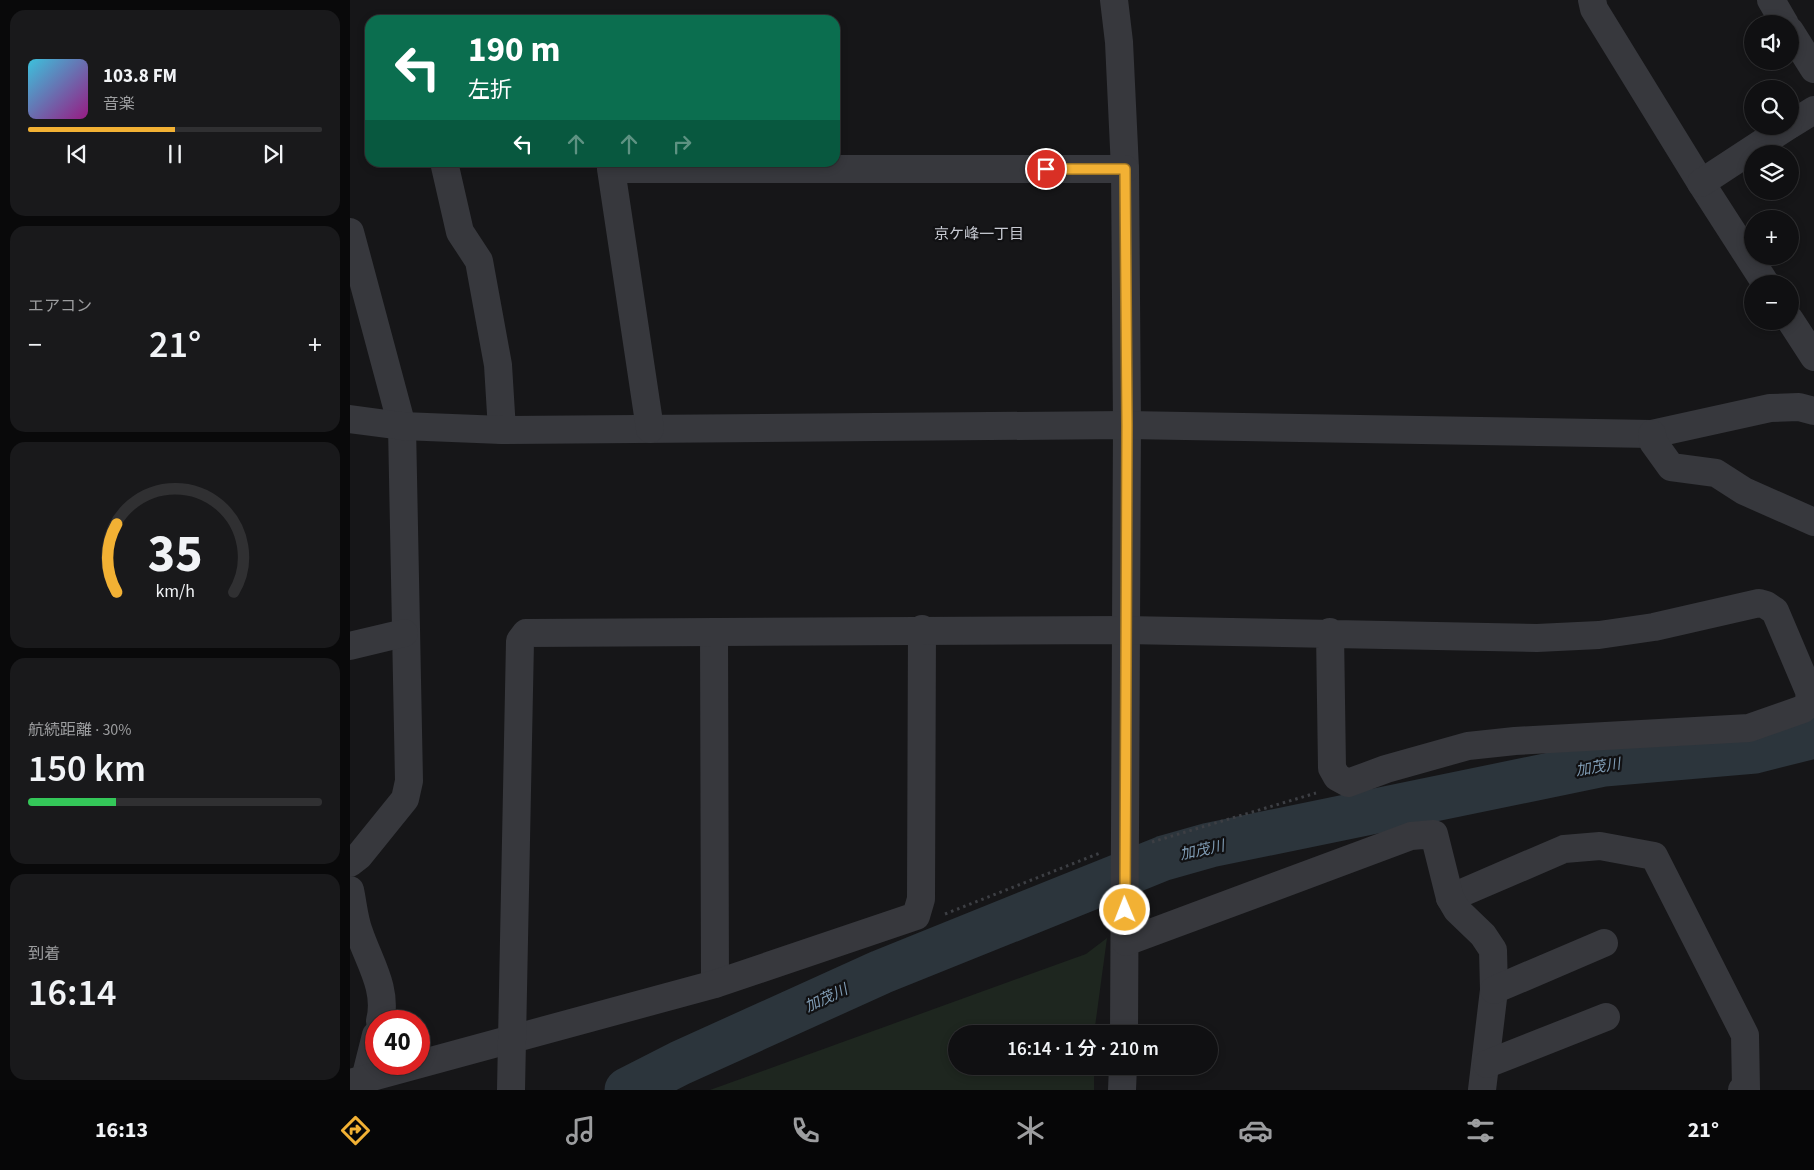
<!DOCTYPE html>
<html lang="ja">
<head>
<meta charset="utf-8">
<style>
	:root { --surface:#101012; --page:#19191b; --text:#f1f3f6; --muted:#9c9d9f; --line:#303032; --accent:#f2b134 }
	body { margin:0; font-family:"Source Sans 3","Noto Sans JP",sans-serif; background:var(--page); color:var(--text); height:100vh; display:flex; flex-direction:column; font-size:19px; white-space:nowrap }
	* { box-sizing:border-box; margin:0 }
	p { font-size:16px; color:var(--muted) }
	.icon { flex:none; width:28px; height:28px; fill:none; stroke:currentColor; stroke-width:2; stroke-linecap:round; stroke-linejoin:round }
	.map { position:relative; flex:1; overflow:hidden }
	.drawer { display:flex; flex-direction:column; gap:10px; padding:10px; background:#09090a; width:350px }
	.drawer>* { flex:none }
	.banner { position:absolute; left:15px; top:15px; width:475px; height:152px; border-radius:15px; box-shadow:0 2px 8px #0003,0 0 0 1px var(--line); background:#0b6e4f; color:#fff; overflow:hidden }
	.tools { position:absolute; left:1394px; top:15px; display:grid; gap:10px }
	.tools a { display:grid; place-items:center; width:55px; height:55px; border-radius:50%; background:var(--surface); box-shadow:0 2px 8px #0003,0 0 0 1px var(--line); font-size:25px }
	.speed { position:absolute; left:15px; top:1010px; display:flex; gap:10px; font-size:25px; font-weight:700; text-align:center }
	.speed>* { display:grid; place-content:center; width:65px; height:65px; border-radius:50%; background:var(--surface); box-shadow:0 2px 8px #0003,0 0 0 1px var(--line); line-height:1 }
	.speed .limit { border:8px solid #d22; background:#fff; color:#111 }
	.pin { position:absolute; display:grid; place-items:center; width:42px; height:42px; color:#fff; margin:-21px; border:2px solid #fff; border-radius:50%; box-shadow:0 1px 5px #0007 }
	.me { position:absolute; width:55px; margin:-28px; rotate:359deg; stroke-linejoin:round; filter:drop-shadow(0 0 4px #0008) }
	.turn { display:flex; align-items:center; gap:18px; height:105px; padding:0 20px; font-size:22px }
	.turn .icon { width:65px; height:65px; stroke-width:2.5 }
	.turn b { display:block; font-size:35px; line-height:42px }
	.lanes { display:flex; align-items:center; height:48px; padding:0 20px; background:#0003; justify-content:center; gap:25px; direction:ltr }
	.lanes .off { opacity:.35 }
	.big { font-size:38px; font-weight:600; line-height:1.1 }
	.drawer .tile { flex:1; display:flex; flex-direction:column; justify-content:center; gap:8px; min-width:0; padding:0 18px; border-radius:15px; background:var(--page) }
	.drawer .dial { align-items:center; gap:0 }
	.dial svg { height:130px; overflow:visible; fill:none; stroke:var(--line); stroke-width:7; stroke-linecap:round; text-anchor:middle }
	.dial text { fill:var(--text); stroke:none }
	.song { display:flex; align-items:center; gap:15px }
	.cover { width:60px; height:60px; border-radius:8px; background:linear-gradient(135deg,hsl(190 70% 55%),hsl(310 70% 35%)) }
	.played { height:5px; border-radius:2px; background:linear-gradient(90deg,var(--accent) 50%,var(--line) 50%) }
	.keys { display:flex; justify-content:space-around; direction:ltr }
	.heat { display:flex; justify-content:space-between; align-items:center; font-size:28px; direction:ltr }
	.charge { height:8px; border-radius:4px; background:linear-gradient(90deg,#34c759 30%,var(--line) 0) }
	.trip { position:absolute; left:598px; top:1025px; width:270px; height:50px; border-radius:25px; background:var(--surface); box-shadow:0 2px 8px #0003,0 0 0 1px var(--line); font-weight:600; line-height:50px; text-align:center }
	.dock { display:flex; height:80px; justify-content:space-around; align-items:center; background:#060607; color:var(--muted) }
	.dock .icon { width:35px; height:35px }
	.dock .on { color:var(--accent) }
	.dock b { font-size:22px; color:var(--text) }
	main { display:flex; flex:1; min-height:0 }
	.map>svg:first-child { display:block }
</style>
</head>
<body>
<main>
<section class="drawer">
<div class="tile">
<div class="song"><i class="cover"></i><div><b>103.8 FM</b><p>音楽</p></div></div>
<div class="played"></div>
<div class="keys"><svg class="icon" aria-label="previous" viewBox="0 0 24 24"><path d="M18 5L8 12l10 7zM5 5v14"/></svg><svg class="icon" aria-label="pause" viewBox="0 0 24 24"><path d="M8 5v14M16 5v14"/></svg><svg class="icon" aria-label="next" viewBox="0 0 24 24"><path d="M6 5l10 7-10 7zM19 5v14"/></svg></div>
</div>
<div class="tile"><p>エアコン</p>
<div class="heat"><a>−</a><b class="big">21°</b><a>+</a></div>
</div>
<div class="tile dial"><svg viewBox="0 0 100 80">
<path d="M14 69A42 42 0 1 1 86 69"/>
<path d="M14 69A42 42 0 0 1 14 27" stroke="#f2b134"/>
<text x="50" y="56" font-size="32" font-weight="700">35</text>
<text x="50" y="72" font-size="11">km/h</text>
</svg></div>
<div class="tile"><p>航続距離 · 30%</p><b class="big">150 km</b><div class="charge"></div></div>
<div class="tile"><p>到着</p><b class="big">16:14</b></div>
</section>
<div class="map">
<svg width="1464" height="1090" viewBox="0 0 1464 1090">
	<rect width="100%" height="100%" fill="#161618"/>
	<!-- green -->
	<path fill="#1e261f" d="M 757,938 L 744,1034 L 606,1034 L 606,1066 L 744,1066 L 744,1090 L 360,1090 L 736,954 Z"/>
	<g fill="none" stroke-linecap="round" stroke-linejoin="round">
		<!-- river -->
		<path stroke="#2c353c" stroke-width="45" d="M 277,1090 L 330,1063 L 531,972 L 814,858 L 860,845 L 1254,764 L 1405,751 L 1464,736"/>
		<!-- path -->
		<g stroke="#3d3f44" stroke-width="3" stroke-dasharray="2.5 4" stroke-linecap="butt">
			<path d="M 802,842 L 966,793"/>
			<path d="M 595,914 L 750,853"/>
		</g>
		<!-- minor -->
		<g stroke="#37383d" stroke-width="28">
			<path d="M 764,0 L 769,42 L 775,169 L 777,425 L 774,1034"/>
			<path d="M 1242,0 L 1244,9 L 1351,183 L 1416,284"/>
			<path d="M 1421,0 L 1435,24"/>
			<path d="M 1440,31 L 1464,69"/>
			<path d="M 1440,125 L 1464,110"/>
			<path d="M 94,162 L 110,232 L 129,261 L 148,365 L 152,430"/>
			<path d="M 1351,183 L 1438,126"/>
			<path d="M 0,232 L 52,426 L 59,781 L 55,799 L 9,856 L 0,863"/>
			<path d="M 1440,320 L 1464,357"/>
			<path d="M 0,419 L 52,426 L 152,430 L 777,425 L 1302,434 L 1420,408 L 1449,407 L 1464,411"/>
			<path d="M 300,429 L 261,169 L 775,169"/>
			<path d="M 1302,434 L 1303,442 L 1321,467 L 1366,473 L 1394,491 L 1464,522"/>
			<path d="M 364,632 L 365,984"/>
			<path d="M 0,646 L 54,633"/>
			<path d="M 0,890 C 3,904 4,919 9,932 C 19,962 38,989 30,1021"/>
			<path d="M 1100,898 L 1214,849 L 1250,846 L 1304,856 L 1395,1035 L 1396,1089 L 1392,1090"/>
			<path d="M 776,942 L 1061,836 L 1084,834 L 1100,898 L 1107,910 L 1133,935 L 1143,950 L 1144,990 L 1132,1090"/>
			<path d="M 1144,990 L 1254,943"/>
			<path d="M 1137,1064 L 1256,1017"/>
			<path d="M 15,1079 L 26,1035"/>
			<path d="M 0,1083 L 365,984 L 566,916 L 571,899 L 572,629"/>
			<path d="M 161,1090 L 170,641 L 176,633 L 775,630 L 1187,638 L 1249,635 L 1304,627 L 1409,603 L 1416,605 L 1425,611 L 1459,691 L 1460,701 L 1453,709 L 1399,728 L 1165,741 L 1118,746 L 1036,769 L 998,783 L 987,777 L 982,768 L 980,632"/>
			<path d="M 772,1090 L 773,1066"/>
		</g>
	</g>
	<g fill="none" stroke-linecap="round" stroke-linejoin="round">
		<defs>
			<path id="route" d="M 696,169 L 775,169 L 777,425 L 775,910"/>
		</defs>
		<!-- route casing -->
		<use href="#route" stroke="#9d7322" stroke-width="12"/>
		<!-- route -->
		<use href="#route" stroke="#f2b134" stroke-width="9"/>
	</g>
	<g text-anchor="middle" stroke-width="4.5" stroke-linejoin="round" paint-order="stroke">
		<!-- neighbourhood labels -->
		<g font-size="15" fill="#c9ccd4" stroke="#111113">
			<text x="629" y="239">京ケ峰一丁目</text>
		</g>
		<!-- water labels -->
		<g font-size="15" font-style="italic" fill="#7f9bb3" stroke="#111113">
			<text transform="translate(1248 767) rotate(-9)" y="5">加茂川</text>
			<text transform="translate(852 850) rotate(-12)" y="5">加茂川</text>
			<text transform="translate(476 998) rotate(-25)" y="5">加茂川</text>
		</g>
	</g>
</svg>
<div class="tools">
<a><svg class="icon" aria-label="sound" viewBox="0 0 24 24"><path d="M4 9h4l5-4v14l-5-4H4zM17 9q2 3 0 6"/></svg></a>
<a><svg class="icon" aria-label="search" viewBox="0 0 24 24"><circle cx="10" cy="10" r="6"/><path d="M15 15l6 6"/></svg></a>
<a><svg class="icon" aria-label="layers" viewBox="0 0 24 24"><path d="M12 4l9 5-9 5-9-5zM3 14l9 5 9-5"/></svg></a>
<a>+</a>
<a>−</a>
</div>
<div class="speed"><div class="limit">40</div></div>
<div class="pin" style="left:696px;top:169px;background:#d93025"><svg class="icon" aria-label="arrive" viewBox="0 0 24 24"><path d="M6 21V4h12l-3 4 3 4H6"/></svg></div>
<svg class="me" style="left:775px;top:910px" viewBox="-20 -20 40 40"><circle r="17" fill="#f2b134" stroke="#fff" stroke-width="3"/><path d="M0-11L8 9 0 5-8 9z" fill="#fff"/></svg>
<div class="trip">16:14 · 1 分 · 210 m</div>
<div class="banner">
<div class="turn"><svg class="icon" aria-label="left" viewBox="0 0 24 24"><path d="M17 20v-9H6M10 6l-5 5 5 5"/></svg><div><b>190 m</b>左折</div></div>
<div class="lanes"><svg class="icon" aria-label="left" viewBox="0 0 24 24"><path d="M17 20v-9H6M10 6l-5 5 5 5"/></svg><svg class="icon off" aria-label="ahead" viewBox="0 0 24 24"><path d="M12 20V5M6 11l6-6 6 6"/></svg><svg class="icon off" aria-label="ahead" viewBox="0 0 24 24"><path d="M12 20V5M6 11l6-6 6 6"/></svg><svg class="icon off" aria-label="right" viewBox="0 0 24 24"><path d="M7 20v-9h11M14 6l5 5-5 5"/></svg></div>
</div>
</div>
</main>
<nav class="dock">
<b>16:13</b>
<svg class="icon on" aria-label="directions" viewBox="0 0 24 24"><path d="M12 3l9 9-9 9-9-9zM9 14v-3h6M13 9l2 2-2 2"/></svg>
<svg class="icon" aria-label="music" viewBox="0 0 24 24"><path d="M9 18V5l10-2v13"/><circle cx="6" cy="18" r="3"/><circle cx="16" cy="16" r="3"/></svg>
<svg class="icon" aria-label="phone" viewBox="0 0 24 24"><path d="M5 4h4l2 5-3 2q2 4 5 5l2-3 5 2v4C11 20 4 13 5 4z"/></svg>
<svg class="icon" aria-label="climate" viewBox="0 0 24 24"><path d="M12 3v18M4 7l16 10M4 17L20 7"/></svg>
<svg class="icon" aria-label="car" viewBox="0 0 24 24"><path d="M5 17H2v-5l4-1 3-4h7l3 4 3 1v5h-3M9 17h6M6 11h13"/><circle cx="7" cy="17" r="2"/><circle cx="17" cy="17" r="2"/></svg>
<svg class="icon" aria-label="filters" viewBox="0 0 24 24"><path d="M4 7h16M4 17h16"/><circle cx="9" cy="7" r="2"/><circle cx="15" cy="17" r="2"/></svg>
<b>21°</b>
</nav>
</body>
</html>
